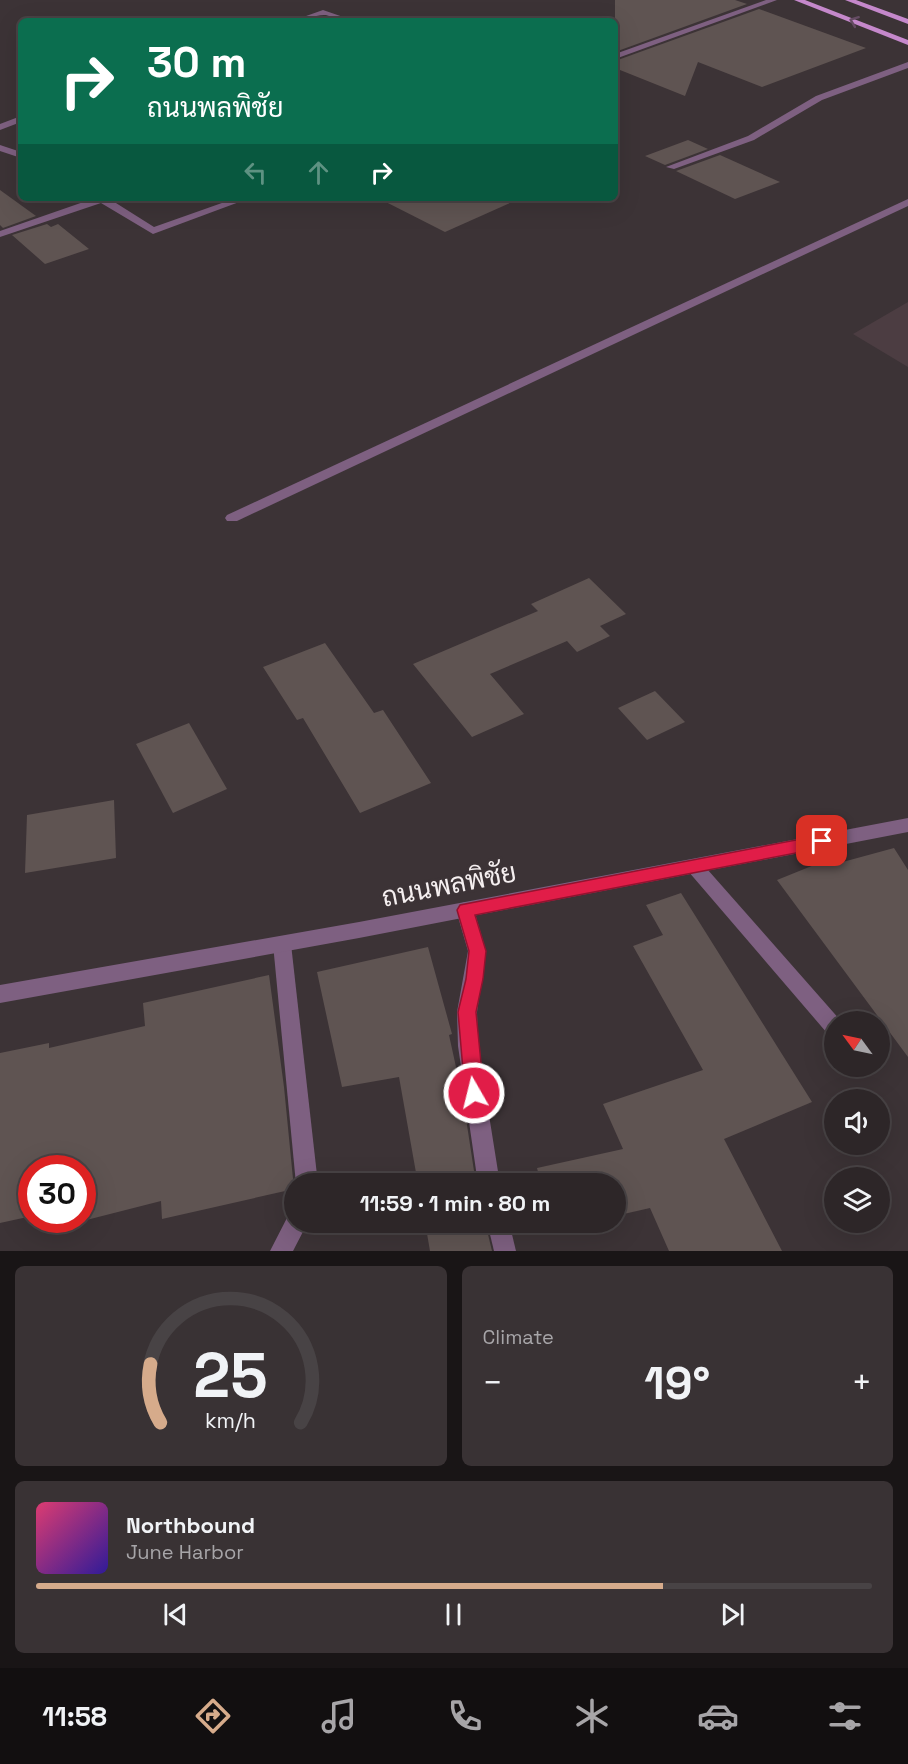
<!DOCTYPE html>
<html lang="en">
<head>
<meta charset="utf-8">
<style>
	:root { --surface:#2d2628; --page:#393234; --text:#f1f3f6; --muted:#a7a5a8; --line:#484345; --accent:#d6ab8b }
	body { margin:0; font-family:"Space Grotesk",Sarabun,sans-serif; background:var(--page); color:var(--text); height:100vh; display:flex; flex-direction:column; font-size:22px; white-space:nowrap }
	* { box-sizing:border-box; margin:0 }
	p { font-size:20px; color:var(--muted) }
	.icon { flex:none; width:33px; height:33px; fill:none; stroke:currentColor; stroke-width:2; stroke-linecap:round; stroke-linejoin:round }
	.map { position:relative; height:1251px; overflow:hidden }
	.sheet { display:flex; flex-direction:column; gap:15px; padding:15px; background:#191516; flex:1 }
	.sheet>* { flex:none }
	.hud { position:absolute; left:18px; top:18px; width:600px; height:183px; border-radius:9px; box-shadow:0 6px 24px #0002,0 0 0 2px var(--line); background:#0b6e4f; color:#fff; overflow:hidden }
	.needle { width:39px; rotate:303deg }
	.controls { position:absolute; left:824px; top:1011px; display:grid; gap:12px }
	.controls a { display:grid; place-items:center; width:66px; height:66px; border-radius:50%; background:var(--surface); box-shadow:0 6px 24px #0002,0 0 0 2px var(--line); font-size:30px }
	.speed { position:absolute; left:18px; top:1155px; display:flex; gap:12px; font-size:30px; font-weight:700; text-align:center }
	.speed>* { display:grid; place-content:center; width:78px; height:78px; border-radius:50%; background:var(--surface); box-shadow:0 6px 24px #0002,0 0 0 2px var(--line); line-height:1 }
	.speed .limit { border:9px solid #d22; background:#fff; color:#111 }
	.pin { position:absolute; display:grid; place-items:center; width:51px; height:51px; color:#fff; margin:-26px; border-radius:12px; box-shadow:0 3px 9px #0006 }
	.me { position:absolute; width:66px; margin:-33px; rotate:352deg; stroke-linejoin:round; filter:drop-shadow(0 0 4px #0008) }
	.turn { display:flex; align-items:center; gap:21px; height:126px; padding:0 30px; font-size:27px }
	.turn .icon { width:78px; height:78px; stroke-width:2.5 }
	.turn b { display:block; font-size:42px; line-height:51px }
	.lanes { display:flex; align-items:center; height:57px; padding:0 30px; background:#0003; justify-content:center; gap:30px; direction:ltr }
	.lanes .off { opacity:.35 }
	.big { font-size:45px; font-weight:700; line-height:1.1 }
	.sheet .tile { flex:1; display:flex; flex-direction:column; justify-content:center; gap:9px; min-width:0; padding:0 21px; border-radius:9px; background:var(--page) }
	.sheet .dial { align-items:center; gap:0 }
	.dial svg { height:156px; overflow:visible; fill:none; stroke:var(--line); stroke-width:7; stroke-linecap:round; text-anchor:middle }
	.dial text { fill:var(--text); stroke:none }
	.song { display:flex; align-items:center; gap:18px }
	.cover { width:72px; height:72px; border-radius:9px; background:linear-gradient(135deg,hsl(340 70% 55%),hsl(250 70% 35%)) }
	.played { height:6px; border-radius:3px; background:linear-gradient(90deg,var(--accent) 75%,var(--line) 75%) }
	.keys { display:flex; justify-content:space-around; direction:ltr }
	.heat { display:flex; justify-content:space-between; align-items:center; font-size:33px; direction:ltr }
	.sheet .tiles { flex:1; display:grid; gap:15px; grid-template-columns:1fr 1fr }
	.tile:last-child { grid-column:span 2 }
	.trip { position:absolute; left:284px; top:1173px; width:342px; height:60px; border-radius:30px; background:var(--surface); box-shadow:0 6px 24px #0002,0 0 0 2px var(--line); font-weight:700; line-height:60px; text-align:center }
	.tabs { display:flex; height:96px; justify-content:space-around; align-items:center; background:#120f10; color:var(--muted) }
	.tabs .icon { width:42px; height:42px }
	.tabs .active { color:var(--accent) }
	.tabs b { font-size:27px; color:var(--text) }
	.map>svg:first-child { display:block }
</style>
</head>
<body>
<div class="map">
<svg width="908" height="1251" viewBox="0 0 908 1251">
	<rect width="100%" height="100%" fill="#3c3336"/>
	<!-- built -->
	<path fill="#4c3d42" d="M 908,302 L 908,367 L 853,334 Z"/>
	<!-- building -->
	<g fill="#5f5452">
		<path d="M 615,0 L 735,0 L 747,4 L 615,52 Z"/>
		<path d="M 759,9 L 866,48 L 762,87 L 698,62 L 685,96 L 615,68 L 615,61 Z"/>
		<path d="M 688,140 L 708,149 L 665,165 L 645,156 Z"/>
		<path d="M 720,155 L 780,182 L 735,199 L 676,171 Z"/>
		<path d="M 0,190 L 36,216 L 3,228 L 0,225 Z"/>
		<path d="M 378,198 L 521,198 L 445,232 Z"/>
		<path d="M 47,224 L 51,227 L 58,224 L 89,249 L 45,264 L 12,235 Z"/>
		<path d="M 589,578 L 626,614 L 600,626 L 610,636 L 577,652 L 567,641 L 490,674 L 524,714 L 472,737 L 413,664 L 538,611 L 531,604 Z"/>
		<path d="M 325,643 L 374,713 L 383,710 L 431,783 L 360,813 L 303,718 L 297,720 L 263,667 Z"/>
		<path d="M 655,691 L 685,722 L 647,740 L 618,708 Z"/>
		<path d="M 189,723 L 227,789 L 173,813 L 136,744 Z"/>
		<path d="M 114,800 L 116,858 L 25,873 L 27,815 Z"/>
		<path d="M 894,848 L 908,870 L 908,1057 L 777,880 L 824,861 L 828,866 Z"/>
		<path d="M 681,893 L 812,1102 L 724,1139 L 782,1251 L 669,1251 L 650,1208 L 615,1216 L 615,1184 L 541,1184 L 537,1168 L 623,1149 L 603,1104 L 703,1070 L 633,946 L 663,935 L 646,905 Z"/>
		<path d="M 428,947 L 452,1034 L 449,1035 L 463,1099 L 476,1184 L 418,1184 L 399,1077 L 342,1087 L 317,972 Z"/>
		<path d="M 269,975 L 284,1087 L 294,1189 L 162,1219 L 161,1201 L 59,1227 L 59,1220 L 82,1220 L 82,1168 L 32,1168 L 32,1216 L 0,1223 L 0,1053 L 49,1043 L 49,1048 L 145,1026 L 143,1003 Z"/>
		<path d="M 425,1222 L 485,1222 L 492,1251 L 430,1251 Z"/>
	</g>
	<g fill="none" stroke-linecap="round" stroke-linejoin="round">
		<!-- service -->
		<g fill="#7e6081" fill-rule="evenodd">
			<path d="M 282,936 L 289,938 L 291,944 L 318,1184 L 296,1184 L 273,944 L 275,938 Z"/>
			<path d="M 294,1212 L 294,1222 L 308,1222 L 293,1251 L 270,1251 L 289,1214 Z"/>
		</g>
		<!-- minor -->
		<g fill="#7e6081" fill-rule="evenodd">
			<path d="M 766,0 L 777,0 L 615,59 L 615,54 Z"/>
			<path d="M 323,10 L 349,19 C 341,23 334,17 326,15 C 316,14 303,21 292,21 Z"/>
			<path d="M 908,62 L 908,68 L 822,100 L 754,140 L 674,169 L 666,167 L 748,136 L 816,96 Z"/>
			<path d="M 21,116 L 21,122 L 0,130 L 0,124 Z"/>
			<path d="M 0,145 L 21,152 L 21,158 L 0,151 Z"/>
			<path d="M 95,198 L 108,198 L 154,227 L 236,198 L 250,198 L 153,234 L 101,203 L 0,237 L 0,231 Z"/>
			<path d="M 908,199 L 908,206 L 237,521 L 227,521 L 225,518 L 227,515 Z"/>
			<path d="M 694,859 L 700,861 L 841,1021 L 834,1022 L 834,1036 L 827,1033 L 688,871 L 685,866 L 688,861 Z"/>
			<path d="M 465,902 L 471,904 L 474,910 L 486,951 L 477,1012 L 478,1046 L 500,1184 L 478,1184 L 458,1046 L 457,1012 L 468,951 L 456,910 L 459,904 Z"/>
			<path d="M 487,1222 L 509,1222 L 516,1251 L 494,1251 Z"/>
		</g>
		<!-- tertiary -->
		<path fill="#7e6081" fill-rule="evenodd" d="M 908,818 L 908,832 L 359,938 L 0,1003 L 0,985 L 359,922 Z"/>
		<!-- primary -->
		<g fill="#c588cb" fill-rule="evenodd">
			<path d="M 794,0 L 805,0 L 908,40 L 908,45 Z"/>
			<path d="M 845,0 L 856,0 L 908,19 L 908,24 Z"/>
		</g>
	</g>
	<!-- one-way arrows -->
	<defs><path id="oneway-chevron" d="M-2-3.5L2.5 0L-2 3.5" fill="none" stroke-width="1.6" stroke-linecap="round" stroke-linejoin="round" transform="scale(1.5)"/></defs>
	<use stroke="#654c63" href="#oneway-chevron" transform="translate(854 21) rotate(-159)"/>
	<!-- route -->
	<path fill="#e11d48" stroke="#92132f" stroke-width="1.5" d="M 822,835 L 828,837 L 830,841 L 828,846 L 822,848 L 475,915 L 486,951 L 483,979 L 476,1012 L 484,1093 L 481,1099 L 474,1102 L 468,1099 L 465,1093 L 458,1012 L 466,979 L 469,951 L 457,910 L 460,905 Z"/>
	<g text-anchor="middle" stroke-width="6" stroke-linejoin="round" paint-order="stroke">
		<!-- near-street labels -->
		<g font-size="27" fill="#f5eff0" stroke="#3c3336">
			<text transform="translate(449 885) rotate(-11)" y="9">ถนนพลพิชัย</text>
		</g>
	</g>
</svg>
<div class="controls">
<a><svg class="needle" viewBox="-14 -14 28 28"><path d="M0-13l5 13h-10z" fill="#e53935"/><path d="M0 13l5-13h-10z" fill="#a7a5a8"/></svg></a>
<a><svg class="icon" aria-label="sound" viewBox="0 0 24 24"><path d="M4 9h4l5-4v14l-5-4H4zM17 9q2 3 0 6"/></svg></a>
<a><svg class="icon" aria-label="layers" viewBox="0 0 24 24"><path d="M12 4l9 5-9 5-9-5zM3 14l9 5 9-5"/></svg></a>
</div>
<div class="speed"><div class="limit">30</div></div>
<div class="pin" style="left:822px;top:841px;background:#d93025"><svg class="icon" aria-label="arrive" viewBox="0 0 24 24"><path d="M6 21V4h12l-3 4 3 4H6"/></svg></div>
<svg class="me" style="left:474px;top:1093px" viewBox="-20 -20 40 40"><circle r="17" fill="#e11d48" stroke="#fff" stroke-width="3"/><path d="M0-11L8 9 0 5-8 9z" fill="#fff"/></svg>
<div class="trip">11:59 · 1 min · 80 m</div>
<div class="hud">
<div class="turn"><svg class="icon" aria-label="right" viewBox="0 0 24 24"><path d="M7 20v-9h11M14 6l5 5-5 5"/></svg><div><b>30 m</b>ถนนพลพิชัย</div></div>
<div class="lanes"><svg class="icon off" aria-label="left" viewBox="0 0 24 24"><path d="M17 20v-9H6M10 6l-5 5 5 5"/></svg><svg class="icon off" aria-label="ahead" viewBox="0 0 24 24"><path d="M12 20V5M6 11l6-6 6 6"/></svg><svg class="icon" aria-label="right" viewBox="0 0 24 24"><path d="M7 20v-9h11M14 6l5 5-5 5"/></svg></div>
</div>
</div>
<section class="sheet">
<div class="tiles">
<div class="tile dial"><svg viewBox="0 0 100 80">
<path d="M14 69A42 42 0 1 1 86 69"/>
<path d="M14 69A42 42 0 0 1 9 39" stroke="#d6ab8b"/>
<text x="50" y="56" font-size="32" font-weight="700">25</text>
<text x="50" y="72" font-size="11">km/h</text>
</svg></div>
<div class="tile"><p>Climate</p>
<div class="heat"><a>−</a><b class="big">19°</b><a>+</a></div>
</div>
<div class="tile">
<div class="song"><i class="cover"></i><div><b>Northbound</b><p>June Harbor</p></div></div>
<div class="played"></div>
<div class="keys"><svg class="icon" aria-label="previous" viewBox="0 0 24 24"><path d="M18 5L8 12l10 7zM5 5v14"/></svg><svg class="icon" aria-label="pause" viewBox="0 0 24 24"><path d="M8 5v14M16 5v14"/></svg><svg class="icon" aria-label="next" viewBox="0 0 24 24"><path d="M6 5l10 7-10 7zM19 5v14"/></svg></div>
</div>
</div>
</section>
<nav class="tabs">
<b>11:58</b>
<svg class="icon active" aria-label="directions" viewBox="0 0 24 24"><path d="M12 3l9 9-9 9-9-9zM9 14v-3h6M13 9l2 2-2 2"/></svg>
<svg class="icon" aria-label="music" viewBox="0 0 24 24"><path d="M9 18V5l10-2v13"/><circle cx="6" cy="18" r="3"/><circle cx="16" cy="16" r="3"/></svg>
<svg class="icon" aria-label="phone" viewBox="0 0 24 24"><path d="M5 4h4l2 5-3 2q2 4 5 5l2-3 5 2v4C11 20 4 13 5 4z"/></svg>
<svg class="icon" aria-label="climate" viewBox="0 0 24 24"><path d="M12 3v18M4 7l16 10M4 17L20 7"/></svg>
<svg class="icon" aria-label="car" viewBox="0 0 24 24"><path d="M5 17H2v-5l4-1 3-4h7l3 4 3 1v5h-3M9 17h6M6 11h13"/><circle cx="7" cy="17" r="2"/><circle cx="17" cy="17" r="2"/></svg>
<svg class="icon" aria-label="filters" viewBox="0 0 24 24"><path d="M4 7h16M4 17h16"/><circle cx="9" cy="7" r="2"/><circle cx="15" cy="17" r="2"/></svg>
</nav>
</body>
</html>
